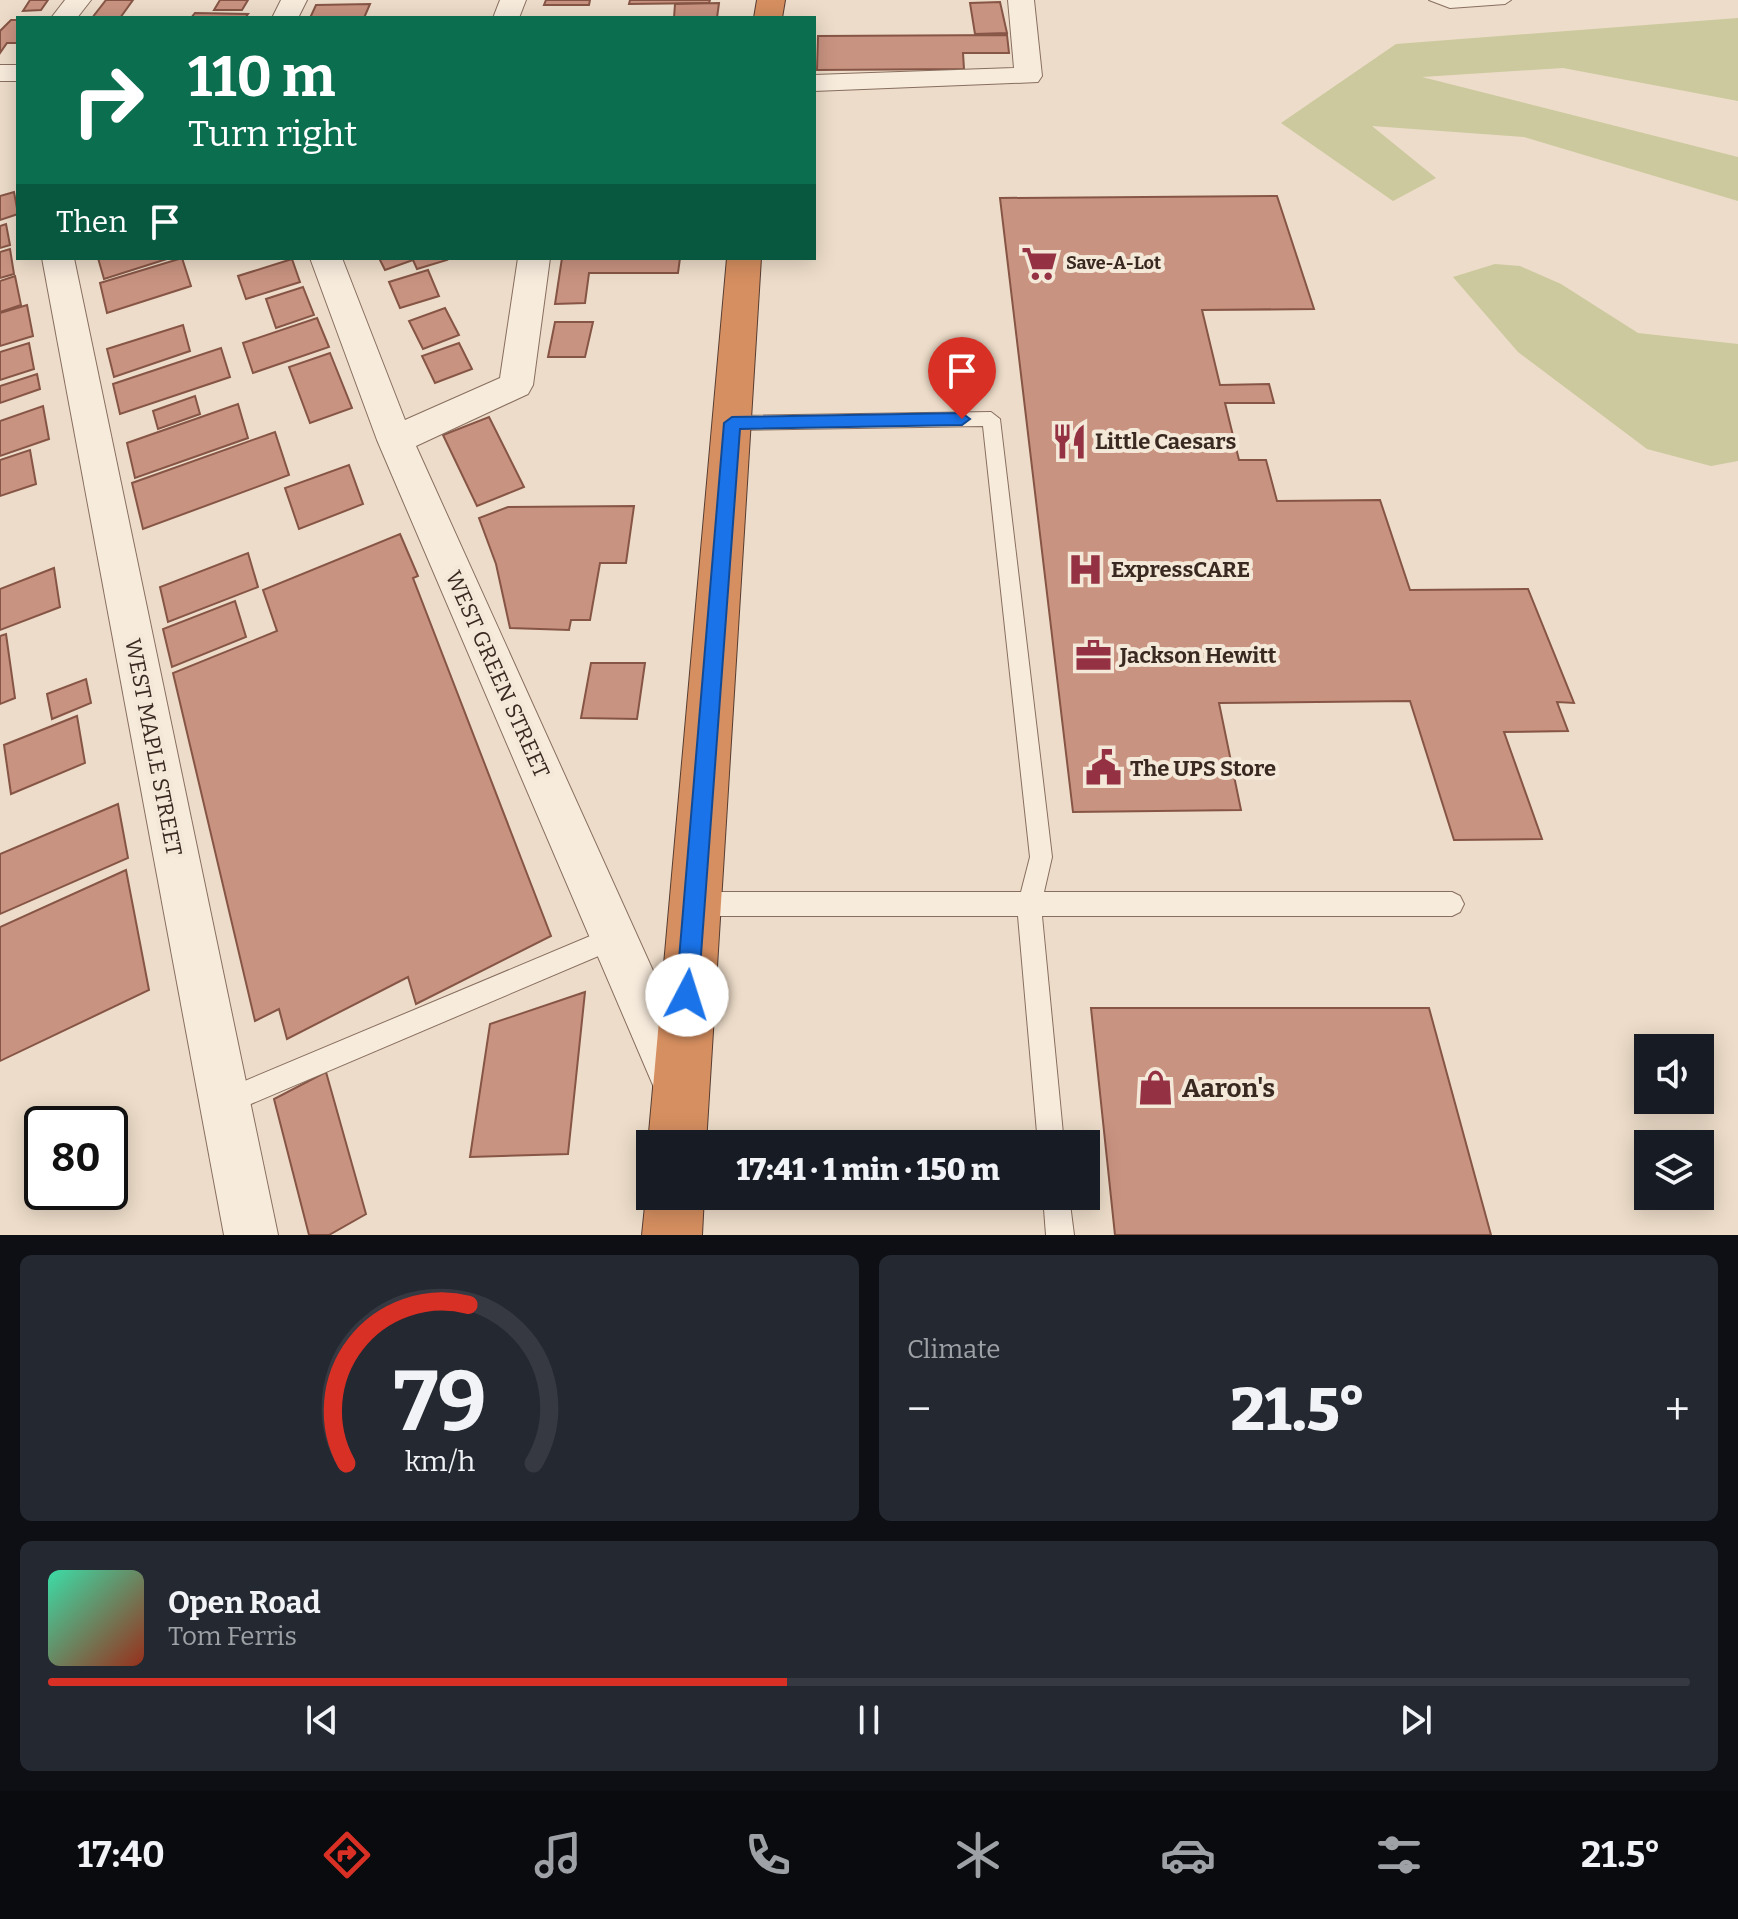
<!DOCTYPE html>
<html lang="en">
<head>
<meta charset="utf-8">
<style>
	:root { --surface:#171b24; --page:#242831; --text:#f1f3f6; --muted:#9ea1a6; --line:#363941; --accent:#d93025 }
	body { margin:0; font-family:Bitter,serif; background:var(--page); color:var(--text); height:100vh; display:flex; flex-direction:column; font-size:30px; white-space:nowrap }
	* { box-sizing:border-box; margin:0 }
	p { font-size:26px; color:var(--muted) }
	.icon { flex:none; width:44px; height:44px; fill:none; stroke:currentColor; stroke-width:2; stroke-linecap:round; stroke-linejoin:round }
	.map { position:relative; height:1235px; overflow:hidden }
	.panel { display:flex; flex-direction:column; gap:20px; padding:20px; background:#0d0f14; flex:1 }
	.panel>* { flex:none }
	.guide { position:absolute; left:16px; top:16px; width:800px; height:244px; border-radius:0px; box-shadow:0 4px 20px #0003; background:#0b6e4f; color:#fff; overflow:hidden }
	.tools { position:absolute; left:1634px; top:1034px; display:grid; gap:16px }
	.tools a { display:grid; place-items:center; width:80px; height:80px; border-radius:0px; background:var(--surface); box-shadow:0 4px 20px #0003; font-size:40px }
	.speed { position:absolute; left:24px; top:1106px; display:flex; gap:16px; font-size:40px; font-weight:700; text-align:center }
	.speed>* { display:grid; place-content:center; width:104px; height:104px; border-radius:50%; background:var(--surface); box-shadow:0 4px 20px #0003; line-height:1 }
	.speed .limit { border:4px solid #111; border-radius:12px; background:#fff; color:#111 }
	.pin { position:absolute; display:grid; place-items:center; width:68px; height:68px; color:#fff; margin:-82px -34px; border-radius:50% 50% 50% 0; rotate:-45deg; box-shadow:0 0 8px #0007 }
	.pin .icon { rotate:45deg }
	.me { position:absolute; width:88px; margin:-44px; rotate:5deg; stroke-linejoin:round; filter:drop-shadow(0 0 6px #0008) }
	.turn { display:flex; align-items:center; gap:28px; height:168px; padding:0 40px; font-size:36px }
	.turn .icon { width:104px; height:104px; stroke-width:2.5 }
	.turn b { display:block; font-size:56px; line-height:68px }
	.then { display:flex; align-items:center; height:76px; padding:0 40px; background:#0003; gap:16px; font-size:30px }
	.big { font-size:60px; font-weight:800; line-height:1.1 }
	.panel .widget { flex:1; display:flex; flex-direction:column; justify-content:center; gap:12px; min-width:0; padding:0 28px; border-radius:12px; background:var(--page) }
	.panel .dial { align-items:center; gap:0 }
	.dial svg { height:208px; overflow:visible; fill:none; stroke:var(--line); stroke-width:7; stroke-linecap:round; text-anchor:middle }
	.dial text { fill:var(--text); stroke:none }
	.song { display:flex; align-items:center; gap:24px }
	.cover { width:96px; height:96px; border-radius:12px; background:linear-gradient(135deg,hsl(160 70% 55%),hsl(10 70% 35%)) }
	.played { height:8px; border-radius:4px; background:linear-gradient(90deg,var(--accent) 45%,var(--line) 45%) }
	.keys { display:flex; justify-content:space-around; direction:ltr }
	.heat { display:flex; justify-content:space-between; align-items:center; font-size:44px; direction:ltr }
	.panel .tiles { flex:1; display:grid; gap:20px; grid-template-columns:1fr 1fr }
	.widget:last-child { grid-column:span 2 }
	.trip { position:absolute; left:636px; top:1130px; width:464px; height:80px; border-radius:0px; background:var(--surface); box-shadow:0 4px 20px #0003; font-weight:800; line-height:80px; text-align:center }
	.tabs { display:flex; height:128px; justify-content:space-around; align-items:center; background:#090b0e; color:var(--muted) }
	.tabs .icon { width:56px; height:56px }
	.tabs .selected { color:var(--accent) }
	.tabs b { font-size:36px; color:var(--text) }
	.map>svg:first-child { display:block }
</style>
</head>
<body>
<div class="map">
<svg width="1738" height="1235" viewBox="0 0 1738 1235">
	<rect width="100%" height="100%" fill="#eddcc9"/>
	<!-- green -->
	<g fill="#cbc99d">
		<path d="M 1738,18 L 1738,101 L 1563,68 L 1422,77 L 1738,157 L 1738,201 L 1524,137 L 1372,126 L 1436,178 L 1393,201 L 1281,123 L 1396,44 Z"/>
		<path d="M 1495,264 L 1520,266 L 1561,284 L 1638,333 L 1738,344 L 1738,461 L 1711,466 L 1647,449 L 1518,352 L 1453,277 Z"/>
	</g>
	<!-- building -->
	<g fill="#c99381" stroke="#865545" stroke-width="2">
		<path d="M 30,0 L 48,0 L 41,10 L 23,11 Z"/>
		<path d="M 106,0 L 133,0 L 120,18 L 92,18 Z"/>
		<path d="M 220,0 L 248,0 L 242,10 L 214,10 Z"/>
		<path d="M 546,0 L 590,0 L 589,5 L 544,5 Z"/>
		<path d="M 630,0 L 710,0 L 709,3 L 629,4 Z"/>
		<path d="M 1000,2 L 1007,33 L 975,34 L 970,3 Z"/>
		<path d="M 719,3 L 717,18 L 674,18 L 675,4 Z"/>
		<path d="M 370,4 L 364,18 L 310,18 L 316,5 Z"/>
		<path d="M 195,13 L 248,14 L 245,18 L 191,18 Z"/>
		<path d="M 11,20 L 18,20 L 18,43 L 7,43 L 0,53 L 0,31 Z"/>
		<path d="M 1007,35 L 1009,53 L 963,53 L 964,69 L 817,70 L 818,36 Z"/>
		<path d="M 14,192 L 18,214 L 0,220 L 0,196 Z"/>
		<path d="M 1277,196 L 1314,309 L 1202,310 L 1220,385 L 1269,384 L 1274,403 L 1225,403 L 1239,460 L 1266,460 L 1277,501 L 1380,500 L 1410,590 L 1528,589 L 1574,703 L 1557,702 L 1568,731 L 1504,732 L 1542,839 L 1454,840 L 1410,701 L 1219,703 L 1241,810 L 1073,812 L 1000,198 Z"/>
		<path d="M 6,224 L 10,245 L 0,248 L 0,226 Z"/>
		<path d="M 10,249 L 14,274 L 0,278 L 0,252 Z"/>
		<path d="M 98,258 L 170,258 L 104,279 Z"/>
		<path d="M 182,258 L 191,286 L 107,313 L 100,283 Z"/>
		<path d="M 379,258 L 446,258 L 447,260 L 417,269 L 413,260 L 385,270 Z"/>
		<path d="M 562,258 L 680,258 L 678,273 L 589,273 L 585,303 L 555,304 Z"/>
		<path d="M 292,259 L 300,282 L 246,299 L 238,276 Z"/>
		<path d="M 428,270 L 439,296 L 400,308 L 389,282 Z"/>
		<path d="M 15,276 L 21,305 L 0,312 L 0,281 Z"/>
		<path d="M 303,287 L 314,315 L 276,328 L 266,299 Z"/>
		<path d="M 27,305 L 33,336 L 0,346 L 0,313 Z"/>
		<path d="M 445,308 L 459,335 L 423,349 L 409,321 Z"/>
		<path d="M 317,318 L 329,347 L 253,373 L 243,343 Z"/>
		<path d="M 555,322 L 593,322 L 585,357 L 548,357 Z"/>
		<path d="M 183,325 L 190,351 L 114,377 L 107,349 Z"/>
		<path d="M 29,343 L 34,369 L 0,380 L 0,352 Z"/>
		<path d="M 459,343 L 472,369 L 435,383 L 422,356 Z"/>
		<path d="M 221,348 L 230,377 L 120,414 L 113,384 Z"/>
		<path d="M 330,353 L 352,408 L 310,423 L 289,367 Z"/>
		<path d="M 37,374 L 40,389 L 0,403 L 0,386 Z"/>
		<path d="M 195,396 L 200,414 L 158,429 L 153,411 Z"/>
		<path d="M 238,404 L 248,438 L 135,478 L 127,443 Z"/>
		<path d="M 43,406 L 49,439 L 0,456 L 0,421 Z"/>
		<path d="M 489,417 L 524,487 L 477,506 L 443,435 Z"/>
		<path d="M 275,432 L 289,475 L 143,529 L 132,483 Z"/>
		<path d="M 30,450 L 36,484 L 0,496 L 0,460 Z"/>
		<path d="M 349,465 L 363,504 L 299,529 L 285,488 Z"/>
		<path d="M 634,506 L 626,563 L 600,563 L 590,620 L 571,620 L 569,630 L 510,628 L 496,564 L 479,518 L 508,507 Z"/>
		<path d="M 400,534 L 418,576 L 413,578 L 551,936 L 416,1004 L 408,977 L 287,1039 L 279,1009 L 255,1021 L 173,673 L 277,631 L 263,590 Z"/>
		<path d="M 248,553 L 258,587 L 168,622 L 160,587 Z"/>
		<path d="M 54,568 L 60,607 L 0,630 L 0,589 Z"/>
		<path d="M 235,601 L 246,637 L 172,667 L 163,629 Z"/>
		<path d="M 6,634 L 15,698 L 0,704 L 0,636 Z"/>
		<path d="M 591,663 L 645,663 L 637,719 L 581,718 Z"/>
		<path d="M 86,679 L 91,703 L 52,719 L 47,694 Z"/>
		<path d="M 77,716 L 85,763 L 11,794 L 4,745 Z"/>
		<path d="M 118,804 L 128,858 L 0,914 L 0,854 Z"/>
		<path d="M 126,870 L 149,990 L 0,1061 L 0,927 Z"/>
		<path d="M 585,992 L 568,1154 L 470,1157 L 490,1024 Z"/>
		<path d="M 1091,1008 L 1429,1008 L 1491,1235 L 1115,1235 Z"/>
		<path d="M 326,1072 L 366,1214 L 329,1235 L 309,1235 L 274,1099 Z"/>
	</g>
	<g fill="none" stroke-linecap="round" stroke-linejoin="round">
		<defs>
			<g id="lane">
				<path d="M 1429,0 L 1511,0 L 1505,4 L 1450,8 Z"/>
				<path d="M 991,412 L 1000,419 L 1052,857 L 1044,892 L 1452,892 L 1460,896 L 1464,904 L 1460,912 L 1452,916 L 1042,916 L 1064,1144 L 1038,1144 L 1018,916 L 696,916 L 688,912 L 684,904 L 688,896 L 696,892 L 1021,892 L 1030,857 L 983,426 L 732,430 L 723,423 L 732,416 Z"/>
				<path d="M 614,926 L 622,930 L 626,938 L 622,946 L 225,1115 L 216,1111 L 212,1102 L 216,1093 Z"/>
				<path d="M 1043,1196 L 1069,1196 L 1074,1235 L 1046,1235 Z"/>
			</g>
			<g id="street">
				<path d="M 65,0 L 91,0 L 77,18 L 51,18 Z"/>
				<path d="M 281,0 L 307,0 L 298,18 L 272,18 Z"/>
				<path d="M 500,0 L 526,0 L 519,18 L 493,18 Z"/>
				<path d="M 1008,0 L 1034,0 L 1042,76 L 1038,82 L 814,91 L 814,75 L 1014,68 Z"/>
				<rect x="0" y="65" width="18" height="16"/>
				<path d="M 42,258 L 74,258 L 278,1235 L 224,1235 Z"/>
				<path d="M 310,258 L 342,258 L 405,420 L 500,378 L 518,258 L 550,258 L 533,385 L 528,394 L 416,446 L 697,1068 L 704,1086 L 697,1104 L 679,1111 L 661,1104 L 377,440 Z"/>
			</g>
			<g id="highway">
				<path d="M 757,0 L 785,0 L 782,18 L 754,18 Z"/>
				<path d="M 727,258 L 761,258 L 706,1144 L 650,1144 L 650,1148 L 648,1144 Z"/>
				<path d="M 650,1185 L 650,1196 L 704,1196 L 702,1235 L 642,1235 L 646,1196 Z"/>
			</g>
		</defs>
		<!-- lane casing -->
		<use href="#lane" stroke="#886e5e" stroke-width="2"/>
		<!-- street casing -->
		<use href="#street" stroke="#886e5e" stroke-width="2"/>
		<!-- highway casing -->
		<use href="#highway" stroke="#573d32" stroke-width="2"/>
		<!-- lane -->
		<use href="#lane" fill="#f7ebdc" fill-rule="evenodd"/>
		<!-- street -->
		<use href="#street" fill="#f7ebdc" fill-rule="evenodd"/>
		<!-- highway -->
		<use href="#highway" fill="#d68f60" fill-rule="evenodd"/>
	</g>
	<!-- route -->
	<path fill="#1a73e8" stroke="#114b97" stroke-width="2" d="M 962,413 L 970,419 L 962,425 L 740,429 L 698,995 L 695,1003 L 687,1006 L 680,1003 L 676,995 L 724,423 L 732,417 Z"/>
	<!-- icons -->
	<defs>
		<symbol id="supermarket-bare" viewBox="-9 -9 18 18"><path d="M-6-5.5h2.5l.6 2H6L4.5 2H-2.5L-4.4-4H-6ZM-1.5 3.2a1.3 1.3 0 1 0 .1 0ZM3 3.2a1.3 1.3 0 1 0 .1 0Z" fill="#943142" stroke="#f4e8d8" stroke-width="2.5" paint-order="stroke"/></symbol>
		<symbol id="restaurant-bare" viewBox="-9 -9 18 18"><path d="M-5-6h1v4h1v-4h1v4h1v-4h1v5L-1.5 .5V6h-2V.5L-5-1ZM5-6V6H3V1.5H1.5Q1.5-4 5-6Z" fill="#943142" stroke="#f4e8d8" stroke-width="2.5" paint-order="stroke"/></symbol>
		<symbol id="hospital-bare" viewBox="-9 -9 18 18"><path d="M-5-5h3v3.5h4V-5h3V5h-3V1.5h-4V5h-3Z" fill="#943142" stroke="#f4e8d8" stroke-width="2.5" paint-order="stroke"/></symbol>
		<symbol id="office-bare" viewBox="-9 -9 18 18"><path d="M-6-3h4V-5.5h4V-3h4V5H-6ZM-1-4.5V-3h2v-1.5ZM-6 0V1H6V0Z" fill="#943142" stroke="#f4e8d8" stroke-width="2.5" paint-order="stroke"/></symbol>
		<symbol id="civic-bare" viewBox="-9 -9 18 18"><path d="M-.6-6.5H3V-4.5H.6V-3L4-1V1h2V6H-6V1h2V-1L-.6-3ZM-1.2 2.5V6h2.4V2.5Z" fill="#943142" stroke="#f4e8d8" stroke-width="2.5" paint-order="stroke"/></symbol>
		<symbol id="shop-bare" viewBox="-9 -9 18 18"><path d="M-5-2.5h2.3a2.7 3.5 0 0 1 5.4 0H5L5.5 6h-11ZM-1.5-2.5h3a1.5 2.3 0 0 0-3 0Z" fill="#943142" stroke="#f4e8d8" stroke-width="2.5" paint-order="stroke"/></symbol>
	</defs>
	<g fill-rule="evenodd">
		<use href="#supermarket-bare" x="1014" y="238" width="51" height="51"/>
		<use href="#restaurant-bare" x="1044" y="416" width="51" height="51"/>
		<use href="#hospital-bare" x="1060" y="544" width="51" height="51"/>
		<use href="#office-bare" x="1068" y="630" width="51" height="51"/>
		<use href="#civic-bare" x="1078" y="742" width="51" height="51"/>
		<use href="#shop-bare" x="1130" y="1062" width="51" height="51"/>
	</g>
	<g text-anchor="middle" stroke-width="8" stroke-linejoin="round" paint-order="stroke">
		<!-- far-poi labels -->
		<g font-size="18" font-weight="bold" fill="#392921" stroke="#f4e8d8" text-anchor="start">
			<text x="1066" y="269">Save-A-Lot</text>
		</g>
		<!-- poi labels -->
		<g font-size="22" font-weight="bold" fill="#392921" stroke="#f4e8d8" text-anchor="start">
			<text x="1095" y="449">Little Caesars</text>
			<text x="1111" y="577">ExpressCARE</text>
			<text x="1120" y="663">Jackson Hewitt</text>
			<text x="1130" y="776">The UPS Store</text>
		</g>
		<!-- street labels -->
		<g font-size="22" fill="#392921" stroke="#f4e8d8">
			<text transform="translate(498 674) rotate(66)" y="8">WEST GREEN STREET</text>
			<text transform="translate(154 747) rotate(79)" y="8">WEST MAPLE STREET</text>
		</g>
		<!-- near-poi labels -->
		<g font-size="26" font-weight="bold" fill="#392921" stroke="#f4e8d8" text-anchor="start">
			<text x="1182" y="1097">Aaron's</text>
		</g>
	</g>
</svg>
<div class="tools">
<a><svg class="icon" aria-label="sound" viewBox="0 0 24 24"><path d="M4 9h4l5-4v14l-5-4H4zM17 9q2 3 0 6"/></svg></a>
<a><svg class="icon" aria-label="layers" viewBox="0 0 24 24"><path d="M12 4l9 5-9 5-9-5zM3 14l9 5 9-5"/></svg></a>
</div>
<div class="speed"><div class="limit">80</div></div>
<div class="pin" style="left:962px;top:419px;background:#d93025"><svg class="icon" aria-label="arrive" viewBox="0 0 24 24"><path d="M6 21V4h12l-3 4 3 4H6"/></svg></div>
<svg class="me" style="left:687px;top:995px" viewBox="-20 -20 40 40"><circle r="19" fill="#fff"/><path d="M0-13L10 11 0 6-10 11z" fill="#1a73e8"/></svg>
<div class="trip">17:41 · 1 min · 150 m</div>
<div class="guide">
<div class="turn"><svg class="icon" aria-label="right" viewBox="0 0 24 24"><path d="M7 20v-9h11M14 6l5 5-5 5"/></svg><div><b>110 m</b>Turn right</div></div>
<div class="then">Then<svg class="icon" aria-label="arrive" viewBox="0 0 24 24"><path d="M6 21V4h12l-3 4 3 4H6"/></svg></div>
</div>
</div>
<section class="panel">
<div class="tiles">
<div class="widget dial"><svg viewBox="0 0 100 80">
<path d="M14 69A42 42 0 1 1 86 69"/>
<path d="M14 69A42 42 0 0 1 61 8" stroke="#d93025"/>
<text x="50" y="56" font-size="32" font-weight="700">79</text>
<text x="50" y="72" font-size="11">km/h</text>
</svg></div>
<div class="widget"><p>Climate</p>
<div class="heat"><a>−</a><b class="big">21.5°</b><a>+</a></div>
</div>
<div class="widget">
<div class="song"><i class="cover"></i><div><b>Open Road</b><p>Tom Ferris</p></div></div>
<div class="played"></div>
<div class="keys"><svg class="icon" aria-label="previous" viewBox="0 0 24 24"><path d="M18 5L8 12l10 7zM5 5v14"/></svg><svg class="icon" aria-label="pause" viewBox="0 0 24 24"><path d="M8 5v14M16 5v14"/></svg><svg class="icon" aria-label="next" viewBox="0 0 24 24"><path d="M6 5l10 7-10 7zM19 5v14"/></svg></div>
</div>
</div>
</section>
<nav class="tabs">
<b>17:40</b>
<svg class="icon selected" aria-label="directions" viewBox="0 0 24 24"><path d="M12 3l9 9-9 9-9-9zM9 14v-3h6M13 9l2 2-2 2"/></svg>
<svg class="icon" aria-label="music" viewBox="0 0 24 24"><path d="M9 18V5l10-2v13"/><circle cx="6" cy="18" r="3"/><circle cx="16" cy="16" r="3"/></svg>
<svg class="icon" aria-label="phone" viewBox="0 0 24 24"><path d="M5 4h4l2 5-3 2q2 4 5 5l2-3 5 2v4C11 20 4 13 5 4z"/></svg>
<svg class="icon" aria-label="climate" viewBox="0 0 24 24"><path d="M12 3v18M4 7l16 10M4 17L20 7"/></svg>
<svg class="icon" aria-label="car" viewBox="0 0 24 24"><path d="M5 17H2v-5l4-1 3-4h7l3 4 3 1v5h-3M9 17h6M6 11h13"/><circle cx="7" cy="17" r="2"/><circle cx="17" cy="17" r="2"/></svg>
<svg class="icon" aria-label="filters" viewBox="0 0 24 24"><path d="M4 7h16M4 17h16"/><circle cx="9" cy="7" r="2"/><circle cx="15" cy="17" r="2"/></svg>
<b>21.5°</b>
</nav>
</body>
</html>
